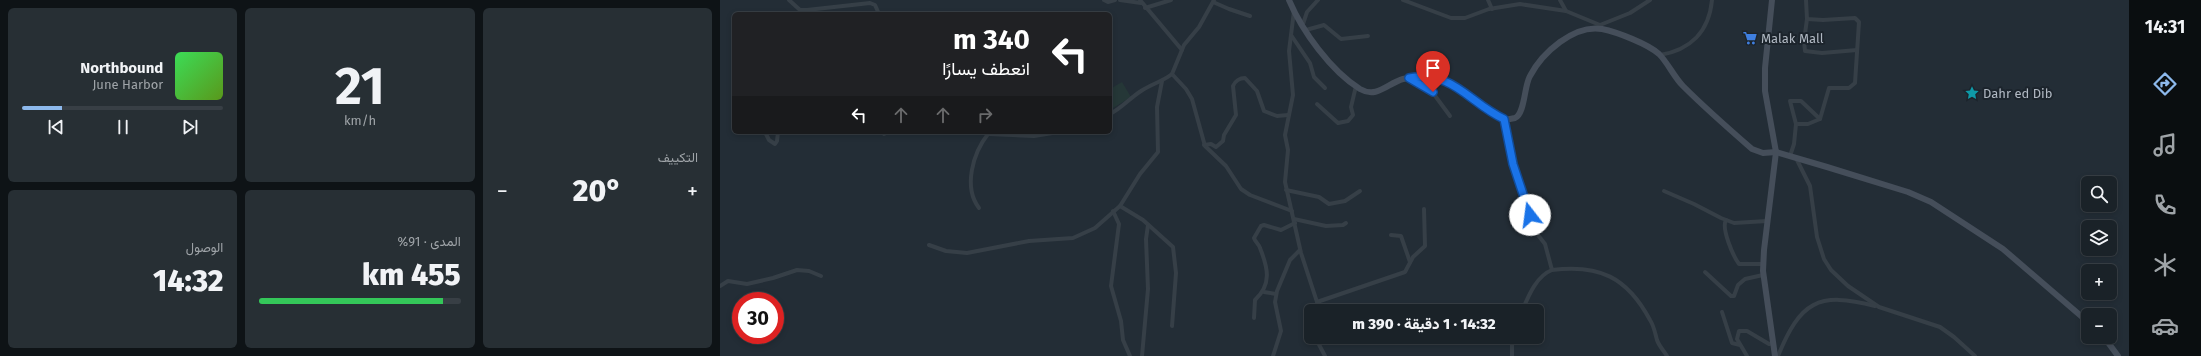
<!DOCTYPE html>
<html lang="ar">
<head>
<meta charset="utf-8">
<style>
	:root { --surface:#1a2228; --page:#272f34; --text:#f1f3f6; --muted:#9fa4a8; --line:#383f45; --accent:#8db9ec }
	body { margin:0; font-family:"Fira Sans",Vazirmatn,sans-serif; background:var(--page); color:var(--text); direction:rtl; height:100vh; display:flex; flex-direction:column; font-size:15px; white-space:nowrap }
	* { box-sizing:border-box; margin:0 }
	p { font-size:13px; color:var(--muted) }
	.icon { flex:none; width:22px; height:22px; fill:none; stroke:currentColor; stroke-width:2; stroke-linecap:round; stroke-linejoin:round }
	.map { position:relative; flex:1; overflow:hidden; direction:ltr }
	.sheet { display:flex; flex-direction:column; gap:8px; padding:8px; background:#0e1316; width:720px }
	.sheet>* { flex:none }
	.guide { position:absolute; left:12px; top:12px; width:380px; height:122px; border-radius:6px; box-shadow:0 2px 6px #0003,0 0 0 1px var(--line); direction:rtl; background:#202124; color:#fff; overflow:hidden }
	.fabs { position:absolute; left:1361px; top:176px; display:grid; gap:8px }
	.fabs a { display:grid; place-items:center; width:36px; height:36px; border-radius:6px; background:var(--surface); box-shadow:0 2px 6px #0003,0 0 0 1px var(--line); font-size:20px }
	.speed { position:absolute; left:12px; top:292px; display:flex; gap:8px; font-size:20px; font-weight:700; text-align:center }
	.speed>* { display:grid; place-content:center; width:52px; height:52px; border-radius:50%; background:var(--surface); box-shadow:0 2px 6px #0003,0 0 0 1px var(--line); line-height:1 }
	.speed .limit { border:6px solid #d22; background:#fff; color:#111 }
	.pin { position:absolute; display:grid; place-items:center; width:34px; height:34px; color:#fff; margin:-41px -17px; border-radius:50% 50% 50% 0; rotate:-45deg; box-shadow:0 0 4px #0007 }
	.pin .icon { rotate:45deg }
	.me { position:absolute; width:44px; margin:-22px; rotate:345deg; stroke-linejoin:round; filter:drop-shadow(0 0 3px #0008) }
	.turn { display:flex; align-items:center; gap:14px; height:84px; padding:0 16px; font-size:18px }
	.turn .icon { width:52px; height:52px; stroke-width:2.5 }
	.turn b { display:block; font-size:28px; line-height:34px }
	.lanes { display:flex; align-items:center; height:38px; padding:0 16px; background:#0003; justify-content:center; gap:20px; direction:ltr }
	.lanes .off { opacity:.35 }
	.big { font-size:30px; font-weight:800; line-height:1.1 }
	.sheet .card { flex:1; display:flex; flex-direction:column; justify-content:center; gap:6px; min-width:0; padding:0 14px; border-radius:6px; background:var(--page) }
	.sheet .dial { align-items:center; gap:0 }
	.dial b { font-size:52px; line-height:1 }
	.song { display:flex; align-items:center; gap:12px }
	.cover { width:48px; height:48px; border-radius:6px; background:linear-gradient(135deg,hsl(130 70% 55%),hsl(90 70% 35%)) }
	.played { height:4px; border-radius:2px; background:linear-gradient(90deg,var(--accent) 20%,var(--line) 20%) }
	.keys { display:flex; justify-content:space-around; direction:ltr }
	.heat { display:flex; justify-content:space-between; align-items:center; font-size:22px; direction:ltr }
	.charge { height:6px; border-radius:3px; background:linear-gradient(90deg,#34c759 91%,var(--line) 0) }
	.sheet .tiles { flex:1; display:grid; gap:8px; grid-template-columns:repeat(3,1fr) }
	.card:first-child { grid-row:span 2 }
	.trip { position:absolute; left:584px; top:304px; width:240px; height:40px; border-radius:6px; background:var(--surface); box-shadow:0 2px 6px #0003,0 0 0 1px var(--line); font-weight:800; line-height:40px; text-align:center; direction:rtl }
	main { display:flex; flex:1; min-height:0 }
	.tab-bar { display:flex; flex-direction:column; width:72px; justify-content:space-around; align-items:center; background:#0a0e10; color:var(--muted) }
	.tab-bar .icon { width:28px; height:28px }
	.tab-bar .on { color:var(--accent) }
	.tab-bar b { font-size:18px; color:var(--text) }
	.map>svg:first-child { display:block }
</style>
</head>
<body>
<main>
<nav class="tab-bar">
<b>14:31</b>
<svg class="icon on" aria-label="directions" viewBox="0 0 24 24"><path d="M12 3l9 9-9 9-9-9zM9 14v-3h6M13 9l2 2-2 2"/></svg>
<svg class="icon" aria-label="music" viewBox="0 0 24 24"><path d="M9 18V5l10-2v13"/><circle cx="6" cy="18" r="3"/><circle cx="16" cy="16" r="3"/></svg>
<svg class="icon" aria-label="phone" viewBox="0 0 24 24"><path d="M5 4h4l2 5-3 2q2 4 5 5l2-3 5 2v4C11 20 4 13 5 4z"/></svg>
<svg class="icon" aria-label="climate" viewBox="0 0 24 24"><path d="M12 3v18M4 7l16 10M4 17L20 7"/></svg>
<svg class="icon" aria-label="car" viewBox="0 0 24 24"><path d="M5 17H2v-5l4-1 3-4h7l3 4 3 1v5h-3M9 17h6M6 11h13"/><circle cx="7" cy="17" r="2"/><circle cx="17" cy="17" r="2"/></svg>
</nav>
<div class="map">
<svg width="1409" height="356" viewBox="0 0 1409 356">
	<rect width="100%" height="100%" fill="#232d36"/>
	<!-- park -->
	<path fill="#253737" d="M 402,82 L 411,97 L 390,110 L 390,89 Z"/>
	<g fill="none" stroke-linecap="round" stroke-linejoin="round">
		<!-- street -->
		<g stroke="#363f47" stroke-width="4">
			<path d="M 69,0 L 80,10 L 87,10 L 150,3 L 155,5 L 159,14"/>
			<path d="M 384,0 L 388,2 L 395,0"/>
			<path d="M 400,0 L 421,3"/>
			<path d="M 420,0 L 462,50"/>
			<path d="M 494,0 L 479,27 L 464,45 L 452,74 L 466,89 L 472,99 L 485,146 L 506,166 L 521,189 L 530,195 L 572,211"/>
			<path d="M 683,0 L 731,18 L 745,18 L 769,9 L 800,4 L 846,11 L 880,25 L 910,13 L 930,0"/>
			<path d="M 768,0 L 772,9"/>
			<path d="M 840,0 L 846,11"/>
			<path d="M 493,2 L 509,9 L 530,16"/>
			<path d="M 425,8 L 451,0"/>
			<path d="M 574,11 L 569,51 L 573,95 L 565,135 L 568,150 L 565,182 L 581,253 L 597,302 L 597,311"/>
			<path d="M 1087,19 L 1084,41 L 1085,51 L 1102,53 L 1137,50"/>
			<path d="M 583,24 L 587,12 L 598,0"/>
			<path d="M 586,30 L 604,25 L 621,39 L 648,36"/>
			<path d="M 571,35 L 590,63 L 594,77 L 605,88"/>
			<path d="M 940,55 C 970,50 989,32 992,0"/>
			<path d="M 691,79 L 713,93 L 730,116"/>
			<path d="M 597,104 L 618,123 L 628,121 L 633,115 L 631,107 L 636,86"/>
			<path d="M 390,114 C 402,108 410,98 421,91 C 431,84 442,82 452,74"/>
			<path d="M 784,119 L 793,164 L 804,192 L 814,230 L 825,244 L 832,270 C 879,264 907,277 930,320 C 934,326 935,333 937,340 C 939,346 944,351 947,356"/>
			<path d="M 1076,124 L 1088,124 L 1100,119 L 1109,88 L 1129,88 L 1135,83 L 1139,22 L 1135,18 L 1103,20 L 1087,19 L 1086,0"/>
			<path d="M 45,132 L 49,140 L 55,144 L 57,141 L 58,132"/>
			<path d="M 266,132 L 268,134 L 314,136 L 339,132"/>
			<path d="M 164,134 L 169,132"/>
			<path d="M 484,145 L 491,144 L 496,147 L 503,141 L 504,135 L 516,115 L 513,86 C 515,81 520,78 525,78 L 537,91 L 544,111 L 557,116 L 568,115"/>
			<path d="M 1070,156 L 1074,144 L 1076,124 L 1070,101 L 1081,101 L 1100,119"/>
			<path d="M 1076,158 L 1090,186 L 1097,237 L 1104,259 L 1111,270 L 1128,286 L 1159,307 L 1220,327 L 1234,337 L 1255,356"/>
			<path d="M 566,190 L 599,197 L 609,204 L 625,201 L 640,191"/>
			<path d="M 944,191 L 974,204 L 1001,218 L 1014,223 L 1047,221"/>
			<path d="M 400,206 L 423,220 L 453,247 L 456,273 L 452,326"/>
			<path d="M 259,208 C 243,187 253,153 268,134"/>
			<path d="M 393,211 L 399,224 L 391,286 L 401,321 L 403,340 L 410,356"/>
			<path d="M 574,219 L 606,226 L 623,225 L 626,223"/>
			<path d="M 1006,220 C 1001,228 1013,256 1019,264 L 1043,264"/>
			<path d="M 671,235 L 681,236 L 690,262"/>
			<path d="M 209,245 L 226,251 L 247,253 L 309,241 L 353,238 L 375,228 L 400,206 L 420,174 L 438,152 L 437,107 L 442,81"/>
			<path d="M 985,272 L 1011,296 L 1014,296 L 1018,285 L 1025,279 L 1043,275"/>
			<path d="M 0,286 L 8,281 L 27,284 L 53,278 L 77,270 L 89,271 L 101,276"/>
			<path d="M 544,292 L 556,294"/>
			<path d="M 597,302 L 685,272 L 693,257 L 705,246 L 704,209"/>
			<path d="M 802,311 C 808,297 816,276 832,270"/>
			<path d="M 1002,312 L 1012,343 L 1020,345"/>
			<path d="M 534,318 L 535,300 C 552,284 548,268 540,248 C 539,244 535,242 534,238 L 541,226 L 544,225 L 561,230 L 575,223"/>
			<path d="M 595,337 L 605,356"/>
			<path d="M 422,356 L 428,289 L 426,239 L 428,225"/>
			<path d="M 553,356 L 561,331 L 555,302 L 557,291 L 570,260 L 580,250"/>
			<path d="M 792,356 L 792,337"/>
			<path d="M 1027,356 L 1017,339 L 1019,331 L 1027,331 L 1049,344 L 1054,343"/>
			<path d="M 1058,356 C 1080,302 1098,291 1155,306"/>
		</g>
		<!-- secondary -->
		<g stroke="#454e5a" stroke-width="6">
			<path d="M 569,0 C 582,31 611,71 640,89 C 657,99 668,83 683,79 C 695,76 708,76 720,79 C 736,85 749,94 762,105 C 768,109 775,116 783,119 C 786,120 791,119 795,118 C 805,114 804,86 810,76 C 822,53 854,24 882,29 C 897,32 928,44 939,54 C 948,63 954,77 963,86 C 985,108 1009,129 1032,149 L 1043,153 L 1056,152 L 1107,167 L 1188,192 L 1211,202 L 1283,249 L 1368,322"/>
			<path d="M 1052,0 L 1045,68 L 1045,91 L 1056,152 L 1044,250 L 1043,271 L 1055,356"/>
			<path d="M 1384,337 L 1398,356"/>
		</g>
	</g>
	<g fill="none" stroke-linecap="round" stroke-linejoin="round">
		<defs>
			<path id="route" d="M 713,92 L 689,78 C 733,70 749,103 784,119 L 793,164 L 810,215"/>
		</defs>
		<!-- route casing -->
		<use href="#route" stroke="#114b97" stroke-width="10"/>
		<!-- route -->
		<use href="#route" stroke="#1a73e8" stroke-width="7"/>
	</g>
	<!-- icons -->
	<defs>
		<symbol id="supermarket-bare" viewBox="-9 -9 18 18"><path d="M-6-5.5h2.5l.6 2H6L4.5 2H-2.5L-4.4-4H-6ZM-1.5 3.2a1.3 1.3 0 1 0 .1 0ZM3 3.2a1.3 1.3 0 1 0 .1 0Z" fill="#3f7fe0" stroke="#1c242c" stroke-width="2.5" paint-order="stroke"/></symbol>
		<symbol id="sight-bare" viewBox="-9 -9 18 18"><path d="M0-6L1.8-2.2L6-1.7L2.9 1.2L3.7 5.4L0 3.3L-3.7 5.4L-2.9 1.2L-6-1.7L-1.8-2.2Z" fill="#0f9aa8" stroke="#1c242c" stroke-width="2.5" paint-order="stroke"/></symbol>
	</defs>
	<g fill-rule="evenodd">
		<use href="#supermarket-bare" x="1020" y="28" width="20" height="20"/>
		<use href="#sight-bare" x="1242" y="83" width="20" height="20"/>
	</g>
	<g text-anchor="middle" stroke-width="4" stroke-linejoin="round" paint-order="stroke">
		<!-- poi labels -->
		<g font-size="13" fill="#b1b9c3" stroke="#1c242c" text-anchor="start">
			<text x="1041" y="43">Malak Mall</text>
			<text x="1263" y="98">Dahr ed Dib</text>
		</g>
	</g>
</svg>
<div class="fabs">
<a><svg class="icon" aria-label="search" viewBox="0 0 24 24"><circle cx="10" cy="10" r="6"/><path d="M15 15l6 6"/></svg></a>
<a><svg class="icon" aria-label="layers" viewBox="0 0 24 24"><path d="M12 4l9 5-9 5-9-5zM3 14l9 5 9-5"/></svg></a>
<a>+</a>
<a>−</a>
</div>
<div class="speed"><div class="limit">30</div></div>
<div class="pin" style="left:713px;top:92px;background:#d93025"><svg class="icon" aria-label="arrive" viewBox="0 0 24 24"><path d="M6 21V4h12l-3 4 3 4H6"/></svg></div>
<svg class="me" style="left:810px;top:215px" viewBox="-20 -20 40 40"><circle r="19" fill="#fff"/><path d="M0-13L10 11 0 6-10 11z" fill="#1a73e8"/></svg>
<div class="trip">14:32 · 1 دقيقة · 390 m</div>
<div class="guide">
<div class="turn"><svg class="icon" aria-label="left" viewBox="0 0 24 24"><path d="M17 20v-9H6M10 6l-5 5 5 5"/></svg><div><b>340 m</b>انعطف يسارًا</div></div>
<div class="lanes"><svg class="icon" aria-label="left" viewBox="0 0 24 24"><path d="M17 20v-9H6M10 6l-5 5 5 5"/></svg><svg class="icon off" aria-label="ahead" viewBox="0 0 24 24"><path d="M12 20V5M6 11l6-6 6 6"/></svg><svg class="icon off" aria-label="ahead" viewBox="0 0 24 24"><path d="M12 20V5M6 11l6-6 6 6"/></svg><svg class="icon off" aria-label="right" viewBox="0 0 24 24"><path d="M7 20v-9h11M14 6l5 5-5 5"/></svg></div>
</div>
</div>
<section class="sheet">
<div class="tiles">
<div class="card"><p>التكييف</p>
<div class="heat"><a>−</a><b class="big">20°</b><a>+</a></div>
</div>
<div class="card dial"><b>21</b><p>km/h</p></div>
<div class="card">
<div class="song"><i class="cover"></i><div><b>Northbound</b><p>June Harbor</p></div></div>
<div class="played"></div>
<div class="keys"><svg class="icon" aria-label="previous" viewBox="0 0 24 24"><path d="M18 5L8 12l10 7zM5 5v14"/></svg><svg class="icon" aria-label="pause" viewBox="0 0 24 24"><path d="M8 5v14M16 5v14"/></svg><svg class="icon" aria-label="next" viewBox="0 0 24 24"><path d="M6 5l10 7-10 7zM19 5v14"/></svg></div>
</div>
<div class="card"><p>المدى · 91%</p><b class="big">455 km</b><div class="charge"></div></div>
<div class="card"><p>الوصول</p><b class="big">14:32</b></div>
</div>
</section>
</main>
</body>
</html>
